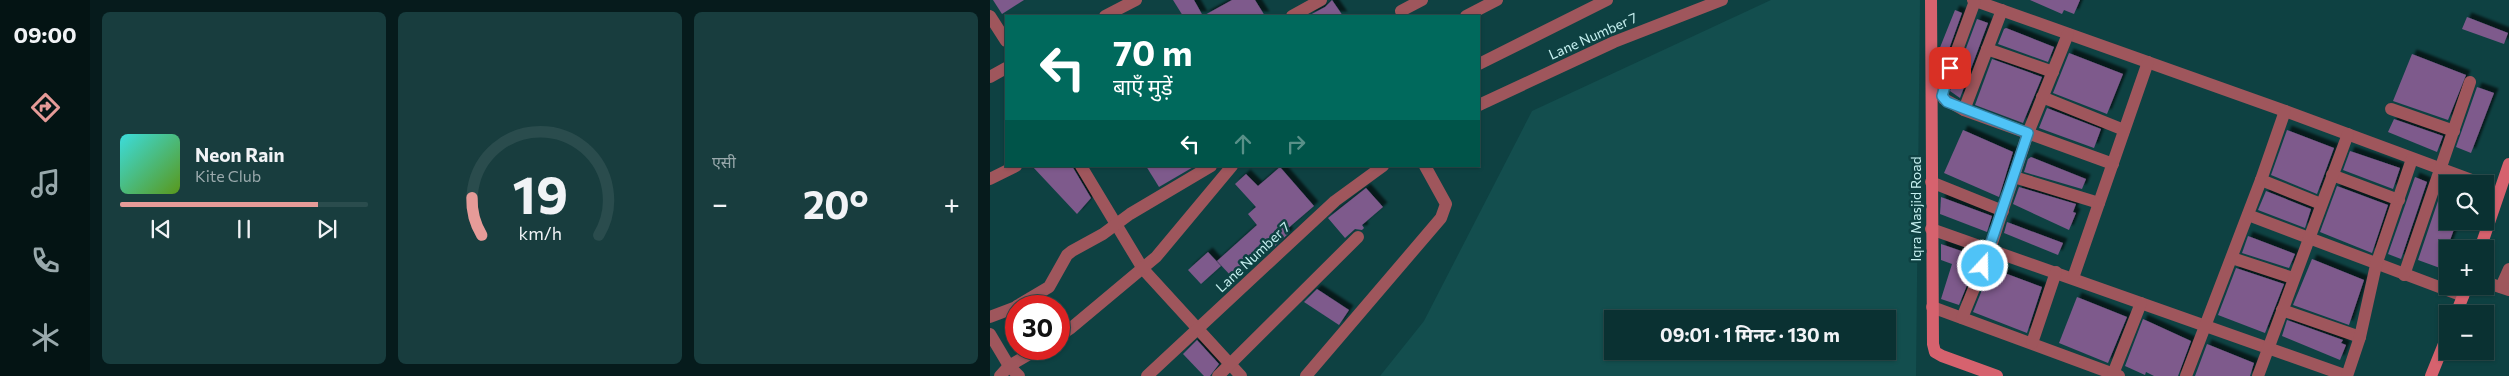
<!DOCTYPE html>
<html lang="hi">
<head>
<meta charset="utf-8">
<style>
	:root { --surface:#0a3132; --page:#183d3e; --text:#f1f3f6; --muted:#99a9ac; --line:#2a4c4d; --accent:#e69b98 }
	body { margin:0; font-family:Commissioner,"Noto Sans Devanagari",sans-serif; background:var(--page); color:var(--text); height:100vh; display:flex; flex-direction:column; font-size:19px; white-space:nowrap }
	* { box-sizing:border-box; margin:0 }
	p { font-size:16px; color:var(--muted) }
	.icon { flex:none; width:28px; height:28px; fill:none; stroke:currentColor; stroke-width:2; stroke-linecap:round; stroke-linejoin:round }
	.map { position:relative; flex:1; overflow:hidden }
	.details { display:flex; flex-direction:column; gap:12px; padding:12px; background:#061b1c; width:900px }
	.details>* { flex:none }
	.hud { position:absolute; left:15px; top:15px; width:475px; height:152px; border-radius:0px; box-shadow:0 1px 4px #0004,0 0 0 1px var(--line); background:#00695c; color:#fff; overflow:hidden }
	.buttons { position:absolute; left:1449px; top:175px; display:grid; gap:10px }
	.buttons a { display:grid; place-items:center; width:55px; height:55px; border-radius:0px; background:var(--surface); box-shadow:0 1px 4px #0004,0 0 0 1px var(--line); font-size:25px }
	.speed { position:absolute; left:15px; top:295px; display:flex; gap:10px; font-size:25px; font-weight:700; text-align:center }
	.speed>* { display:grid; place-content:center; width:65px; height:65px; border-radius:50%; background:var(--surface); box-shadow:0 1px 4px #0004,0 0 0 1px var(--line); line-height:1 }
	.speed .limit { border:8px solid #d22; background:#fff; color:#111 }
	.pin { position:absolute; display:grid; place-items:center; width:42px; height:42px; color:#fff; margin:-21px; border-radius:10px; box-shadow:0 2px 8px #0006 }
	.me { position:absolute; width:55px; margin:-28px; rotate:21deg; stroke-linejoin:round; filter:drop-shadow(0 0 4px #0008) }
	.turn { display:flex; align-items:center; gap:18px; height:105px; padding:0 25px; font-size:22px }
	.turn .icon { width:65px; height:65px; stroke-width:2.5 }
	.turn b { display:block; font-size:35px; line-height:42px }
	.lanes { display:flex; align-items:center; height:48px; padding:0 25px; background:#0003; justify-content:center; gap:25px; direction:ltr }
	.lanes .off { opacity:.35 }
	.big { font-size:38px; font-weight:700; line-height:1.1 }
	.details .tile { flex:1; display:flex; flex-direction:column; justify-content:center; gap:8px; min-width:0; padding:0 18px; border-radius:8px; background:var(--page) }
	.details .dial { align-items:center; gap:0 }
	.dial svg { height:130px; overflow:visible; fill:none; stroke:var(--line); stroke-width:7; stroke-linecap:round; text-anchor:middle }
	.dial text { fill:var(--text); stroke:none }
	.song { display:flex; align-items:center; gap:15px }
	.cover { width:60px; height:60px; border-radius:8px; background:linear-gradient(135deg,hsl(180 70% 55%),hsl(90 70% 35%)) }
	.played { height:5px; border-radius:2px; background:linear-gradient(90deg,var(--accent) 80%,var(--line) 80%) }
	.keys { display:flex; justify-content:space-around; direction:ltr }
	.heat { display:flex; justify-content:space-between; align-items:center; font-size:28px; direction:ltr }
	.details .tiles { flex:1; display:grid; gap:12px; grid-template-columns:repeat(3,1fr) }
	.trip { position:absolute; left:614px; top:310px; width:292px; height:50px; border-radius:0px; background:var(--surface); box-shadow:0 1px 4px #0004,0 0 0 1px var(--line); font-weight:700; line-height:50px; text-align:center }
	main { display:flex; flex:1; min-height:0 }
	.menu { display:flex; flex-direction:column; width:90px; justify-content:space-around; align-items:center; background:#041414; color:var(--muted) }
	.menu .icon { width:35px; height:35px }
	.menu .active { color:var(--accent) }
	.menu b { font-size:22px; color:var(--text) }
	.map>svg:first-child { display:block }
</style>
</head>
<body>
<main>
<nav class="menu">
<b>09:00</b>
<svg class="icon active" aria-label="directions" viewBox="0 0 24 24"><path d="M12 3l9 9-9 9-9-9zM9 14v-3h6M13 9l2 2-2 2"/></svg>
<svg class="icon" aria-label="music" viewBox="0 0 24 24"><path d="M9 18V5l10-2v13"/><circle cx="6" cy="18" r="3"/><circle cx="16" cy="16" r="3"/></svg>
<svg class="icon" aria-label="phone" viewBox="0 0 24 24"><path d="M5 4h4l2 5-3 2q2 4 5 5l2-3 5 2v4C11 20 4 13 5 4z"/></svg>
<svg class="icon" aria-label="climate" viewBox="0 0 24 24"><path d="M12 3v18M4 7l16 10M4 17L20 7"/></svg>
</nav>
<section class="details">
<div class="tiles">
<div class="tile">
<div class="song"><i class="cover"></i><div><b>Neon Rain</b><p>Kite Club</p></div></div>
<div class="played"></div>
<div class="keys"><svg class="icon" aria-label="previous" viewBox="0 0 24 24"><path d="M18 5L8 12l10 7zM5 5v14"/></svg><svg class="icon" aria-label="pause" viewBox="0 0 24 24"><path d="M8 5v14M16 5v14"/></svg><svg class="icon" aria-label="next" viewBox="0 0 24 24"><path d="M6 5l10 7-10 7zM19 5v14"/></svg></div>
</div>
<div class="tile dial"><svg viewBox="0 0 100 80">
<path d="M14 69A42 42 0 1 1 86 69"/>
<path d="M14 69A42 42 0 0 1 8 46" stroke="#e69b98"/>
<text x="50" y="56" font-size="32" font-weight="700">19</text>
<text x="50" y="72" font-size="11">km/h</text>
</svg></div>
<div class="tile"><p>एसी</p>
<div class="heat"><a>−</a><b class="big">20°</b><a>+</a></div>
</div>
</div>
</section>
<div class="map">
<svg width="1519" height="376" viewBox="0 0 1519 376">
	<defs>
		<filter id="shadow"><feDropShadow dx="4.5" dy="-4.5" stdDeviation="1" flood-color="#0009"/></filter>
	</defs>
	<rect width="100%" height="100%" fill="#0e4142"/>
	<!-- built -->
	<path fill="#134e4e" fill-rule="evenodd" d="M 781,0 L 930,0 L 926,376 L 390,376 L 434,321 L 542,111 ZM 622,319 L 898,319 L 898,351 L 622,351 Z"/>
	<!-- building -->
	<g fill="#7e5a8c" filter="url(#shadow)">
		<path d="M 3,0 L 34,0 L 12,14 Z"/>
		<path d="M 183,0 L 204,0 L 213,16 L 242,0 L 265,0 L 275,16 L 193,16 Z"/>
		<path d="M 342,0 L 353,16 L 318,16 L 335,7 Z"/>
		<path d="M 1040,0 L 1090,0 L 1084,14 L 1074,10 L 1072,14 Z"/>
		<path d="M 965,10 L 972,13 L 950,74 L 949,50 Z"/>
		<path d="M 1477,17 L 1518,33 L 1514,44 L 1472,29 Z"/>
		<path d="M 987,19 L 998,23 L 970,98 L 960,91 Z"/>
		<path d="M 1016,28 L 1064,47 L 1058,62 L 1008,44 L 1014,29 Z"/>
		<path d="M 1079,53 L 1133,74 L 1117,114 L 1063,93 Z"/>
		<path d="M 1422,54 L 1476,75 L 1458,120 L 1403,101 Z"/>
		<path d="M 1002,59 L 1052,77 L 1033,123 L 985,105 Z"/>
		<path d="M 1487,87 L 1504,93 L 1481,153 L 1466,147 Z"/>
		<path d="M 1057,108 L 1111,129 L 1104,148 L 1049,128 Z"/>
		<path d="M 1404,119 L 1453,136 L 1447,152 L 1398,132 Z"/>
		<path d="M 973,130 L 1023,152 L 1009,197 L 954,173 Z"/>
		<path d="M 1297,130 L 1344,148 L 1327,194 L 1281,175 Z"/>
		<path d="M 1360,151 L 1410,168 L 1403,189 L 1353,170 Z"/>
		<path d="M 1041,157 L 1096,179 L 1092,189 L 1034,172 L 1038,159 Z"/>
		<path d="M 42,166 L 82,166 L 101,198 L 87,214 Z"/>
		<path d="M 156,166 L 205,166 L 169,187 Z"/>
		<path d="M 290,167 L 324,206 L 296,230 L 299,233 L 285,246 L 282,243 L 242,277 L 227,261 L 267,225 L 258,214 L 266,207 L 245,184 L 256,174 L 268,186 Z"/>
		<path d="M 1425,177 L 1437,182 L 1411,259 L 1398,254 Z"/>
		<path d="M 1347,186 L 1398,205 L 1382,253 L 1330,232 Z"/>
		<path d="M 1029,187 L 1086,204 L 1083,212 L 1086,213 L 1079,230 L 1023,204 Z"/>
		<path d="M 376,188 L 393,207 L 372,225 L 374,228 L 372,230 L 365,229 L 355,238 L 338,218 Z"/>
		<path d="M 1276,191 L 1321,209 L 1315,228 L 1268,210 Z"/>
		<path d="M 951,197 L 1002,216 L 997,232 L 950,214 Z"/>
		<path d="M 1449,198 L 1458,201 L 1458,221 L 1467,221 L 1450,268 L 1428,260 Z"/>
		<path d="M 1017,222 L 1073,243 L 1068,255 L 1014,233 Z"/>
		<path d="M 1258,236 L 1305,254 L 1299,268 L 1252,253 Z"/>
		<path d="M 951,244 L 986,256 L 986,263 L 969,305 L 951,299 L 962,264 L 951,260 Z"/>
		<path d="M 218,252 L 231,266 L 211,284 L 198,270 Z"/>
		<path d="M 1322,259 L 1374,280 L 1359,325 L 1303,305 Z"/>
		<path d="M 1001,268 L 1052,287 L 1037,333 L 983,312 Z"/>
		<path d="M 1246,268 L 1294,284 L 1275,333 L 1228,315 Z"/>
		<path d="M 327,289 L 359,310 L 349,325 L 314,302 Z"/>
		<path d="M 1087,297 L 1137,317 L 1118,363 L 1069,343 Z"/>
		<path d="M 1153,319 L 1201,341 L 1188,376 L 1164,376 L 1156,372 L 1155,375 L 1135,366 Z"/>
		<path d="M 1297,320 L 1353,340 L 1351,343 L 1356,345 L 1350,360 L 1292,336 Z"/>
		<path d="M 207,340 L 229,364 L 220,376 L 214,376 L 193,354 Z"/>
		<path d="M 1217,344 L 1264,363 L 1260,376 L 1205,376 Z"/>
	</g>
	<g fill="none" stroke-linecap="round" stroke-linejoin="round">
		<!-- street -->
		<g stroke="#9f565c" stroke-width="12">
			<path d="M 983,0 L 1295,111 L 1492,184"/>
			<path d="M 985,1 L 952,91 L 954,99 L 974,110 L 1123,164"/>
			<path d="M 411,11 L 432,0"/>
			<path d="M 0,16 L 16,41"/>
			<path d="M 115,16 L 146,0"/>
			<path d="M 302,16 L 331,0"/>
			<path d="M 476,16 L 507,0"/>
			<path d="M 997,49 L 1063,72"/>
			<path d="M 489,64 L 617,0"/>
			<path d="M 0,77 L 16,68"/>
			<path d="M 1052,97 L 1134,130"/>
			<path d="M 489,105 L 624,42 L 732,0"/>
			<path d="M 1401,109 L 1464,131"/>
			<path d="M 974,110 L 1012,10"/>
			<path d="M 91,166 L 153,269 L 251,376"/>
			<path d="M 1342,175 L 1409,200"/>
			<path d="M 1024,177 L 1109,203"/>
			<path d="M 0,179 L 26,166"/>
			<path d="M 1271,180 L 1331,204"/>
			<path d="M 941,182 L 1013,211"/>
			<path d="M 1258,215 L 1473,296"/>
			<path d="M 941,229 L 1357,376"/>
			<path d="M 1242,258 L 1303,278"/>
			<path d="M 1414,275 L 1480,82"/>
			<path d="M 1083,278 L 1158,62"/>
			<path d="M 1495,282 L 1519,290"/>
			<path d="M 1511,287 L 1519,269"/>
			<path d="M 27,306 L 59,287 L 77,255 L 82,251 L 113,234 L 140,214 L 221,166"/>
			<path d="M 942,307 L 1129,376"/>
			<path d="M 1292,310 L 1370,337"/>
			<path d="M 0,317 L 26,307"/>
			<path d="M 972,318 L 1000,249 L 1038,133 L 1078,34"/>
			<path d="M 0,334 L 19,366 L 29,376"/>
			<path d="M 69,336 L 81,328 L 166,257 L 242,166"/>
			<path d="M 1042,343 L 1066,272"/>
			<path d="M 1123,374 L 1151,303"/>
			<path d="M 10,376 L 19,366 L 48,349"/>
			<path d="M 157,376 L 345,201 L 393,166"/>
			<path d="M 228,376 L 368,237"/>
			<path d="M 316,376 L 451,218 L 456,204 L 435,166"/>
			<path d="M 1196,376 L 1271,180 L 1295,111"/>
			<path d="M 1268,376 L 1358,134"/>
			<path d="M 1357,376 L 1370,337 L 1386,265 L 1422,159"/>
		</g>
		<!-- secondary -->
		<g stroke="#d6626e" stroke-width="12">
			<path d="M 941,0 L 943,344 L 945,352 L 952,356 L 1007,376"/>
			<path d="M 1490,249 L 1519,164"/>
			<path d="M 1466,314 L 1477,286"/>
			<path d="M 1441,376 L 1458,334"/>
		</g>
	</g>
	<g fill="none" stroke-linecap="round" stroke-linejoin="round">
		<defs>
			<path id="route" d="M 960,68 L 952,96 L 957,102 L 1038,133 L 993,266"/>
		</defs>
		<!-- route casing -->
		<use href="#route" stroke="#337fa1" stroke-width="12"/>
		<!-- route -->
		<use href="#route" stroke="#4fc3f7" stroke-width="9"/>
	</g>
	<g text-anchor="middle" stroke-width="5" stroke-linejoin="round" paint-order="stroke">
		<!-- street labels -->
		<g font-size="14" fill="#c6f0f0" stroke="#0e4142">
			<text transform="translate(603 36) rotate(-24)" y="5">Lane Number 7</text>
			<text transform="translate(926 209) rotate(-90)" y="5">Iqra Masjid Road</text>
			<text transform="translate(263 257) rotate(-43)" y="5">Lane Number 7</text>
		</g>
	</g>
</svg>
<div class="buttons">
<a><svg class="icon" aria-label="search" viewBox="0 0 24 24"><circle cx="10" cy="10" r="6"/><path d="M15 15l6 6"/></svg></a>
<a>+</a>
<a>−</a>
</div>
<div class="speed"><div class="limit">30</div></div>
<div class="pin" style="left:960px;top:68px;background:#d93025"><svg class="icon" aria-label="arrive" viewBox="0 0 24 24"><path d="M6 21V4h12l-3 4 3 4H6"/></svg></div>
<svg class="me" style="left:993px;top:266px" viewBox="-20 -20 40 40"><circle r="17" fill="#4fc3f7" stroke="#fff" stroke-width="3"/><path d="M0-11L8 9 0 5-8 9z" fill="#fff"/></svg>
<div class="trip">09:01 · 1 मिनट · 130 m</div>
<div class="hud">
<div class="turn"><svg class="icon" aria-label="left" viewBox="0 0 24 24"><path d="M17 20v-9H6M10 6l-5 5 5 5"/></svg><div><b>70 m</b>बाएँ मुड़ें</div></div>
<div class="lanes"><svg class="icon" aria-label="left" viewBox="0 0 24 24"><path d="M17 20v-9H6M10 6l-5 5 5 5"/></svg><svg class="icon off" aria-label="ahead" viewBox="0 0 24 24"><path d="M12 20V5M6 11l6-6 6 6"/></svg><svg class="icon off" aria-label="right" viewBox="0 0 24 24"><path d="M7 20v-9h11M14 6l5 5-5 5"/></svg></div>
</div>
</div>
</main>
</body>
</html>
